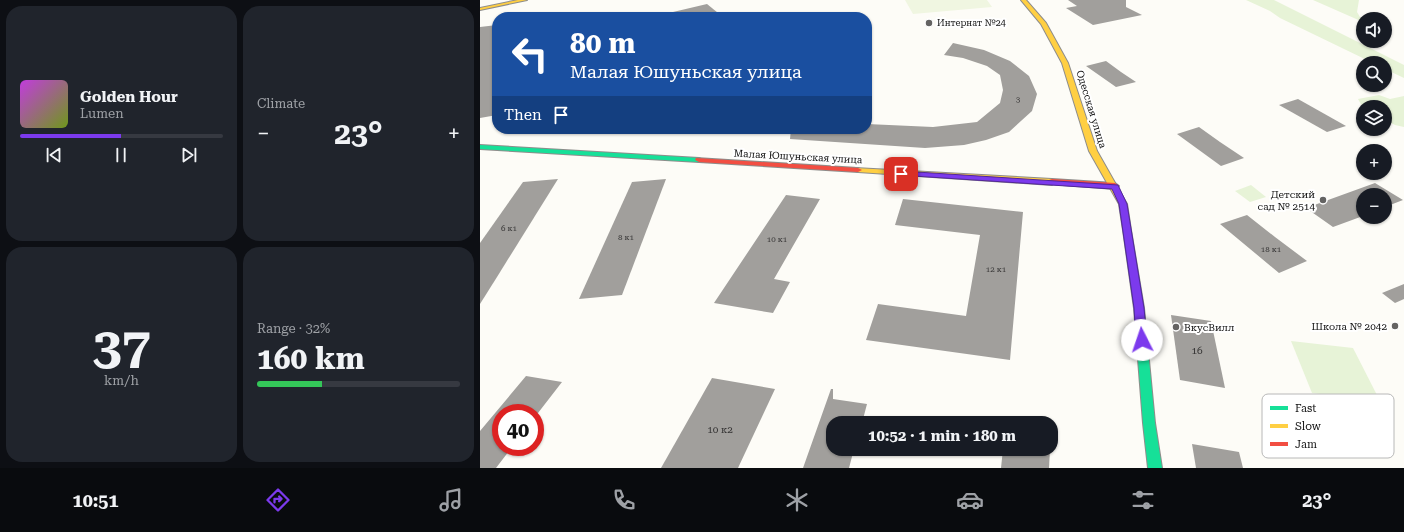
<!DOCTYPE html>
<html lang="en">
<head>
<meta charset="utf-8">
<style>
	:root { --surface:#171b24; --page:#20242c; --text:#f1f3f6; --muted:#9ea1a6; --line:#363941; --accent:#7c3aed }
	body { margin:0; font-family:"Roboto Serif",serif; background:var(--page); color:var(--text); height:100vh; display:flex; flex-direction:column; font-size:15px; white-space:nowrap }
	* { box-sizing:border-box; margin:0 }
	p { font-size:13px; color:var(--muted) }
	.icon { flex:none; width:22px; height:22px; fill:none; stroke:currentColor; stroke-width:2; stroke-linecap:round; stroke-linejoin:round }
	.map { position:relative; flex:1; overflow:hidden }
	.panel { display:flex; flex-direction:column; gap:6px; padding:6px; background:#0d0f14; width:480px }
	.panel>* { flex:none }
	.banner { position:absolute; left:12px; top:12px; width:380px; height:122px; border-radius:16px; box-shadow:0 1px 3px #0004; background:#1a4fa0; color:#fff; overflow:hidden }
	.tools { position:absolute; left:876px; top:12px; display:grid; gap:8px }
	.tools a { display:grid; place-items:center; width:36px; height:36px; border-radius:50%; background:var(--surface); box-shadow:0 1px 3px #0004; font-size:20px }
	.speed { position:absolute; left:12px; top:404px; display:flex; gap:8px; font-size:20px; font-weight:700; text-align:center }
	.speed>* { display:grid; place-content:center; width:52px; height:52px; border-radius:50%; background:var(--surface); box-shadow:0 1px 3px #0004; line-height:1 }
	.speed .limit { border:6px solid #d22; background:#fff; color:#111 }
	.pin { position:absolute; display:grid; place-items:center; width:34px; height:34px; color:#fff; margin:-17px; border-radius:8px; box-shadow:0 2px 6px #0006 }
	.me { position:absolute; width:44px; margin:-22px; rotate:356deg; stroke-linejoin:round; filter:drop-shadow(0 0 3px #0008) }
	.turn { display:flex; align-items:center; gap:14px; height:84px; padding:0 12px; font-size:18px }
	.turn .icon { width:52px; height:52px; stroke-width:2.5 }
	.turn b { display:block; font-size:28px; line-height:34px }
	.then { display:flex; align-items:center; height:38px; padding:0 12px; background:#0003; gap:8px; font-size:15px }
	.big { font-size:30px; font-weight:700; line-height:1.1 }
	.panel .widget { flex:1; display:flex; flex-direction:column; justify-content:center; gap:6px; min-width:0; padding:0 14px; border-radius:16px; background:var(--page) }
	.panel .dial { align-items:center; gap:0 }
	.dial b { font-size:52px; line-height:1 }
	.song { display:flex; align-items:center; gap:12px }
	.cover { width:48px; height:48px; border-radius:6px; background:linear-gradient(135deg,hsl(290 70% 55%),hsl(80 70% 35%)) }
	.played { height:4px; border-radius:2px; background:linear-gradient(90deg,var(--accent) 50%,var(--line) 50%) }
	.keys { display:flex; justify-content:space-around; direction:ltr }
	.heat { display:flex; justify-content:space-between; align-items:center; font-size:22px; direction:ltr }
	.charge { height:6px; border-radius:3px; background:linear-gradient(90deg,#34c759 32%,var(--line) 0) }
	.panel .tiles { flex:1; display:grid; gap:6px; grid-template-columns:repeat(2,1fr) }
	.trip { position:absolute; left:346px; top:416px; width:232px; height:40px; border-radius:16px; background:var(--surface); box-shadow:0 1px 3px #0004; font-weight:700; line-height:40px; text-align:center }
	.dock { display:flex; height:64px; justify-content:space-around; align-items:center; background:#090b0e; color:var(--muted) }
	.dock .icon { width:28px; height:28px }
	.dock .current { color:var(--accent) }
	.dock b { font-size:18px; color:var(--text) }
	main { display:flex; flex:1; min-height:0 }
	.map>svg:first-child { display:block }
</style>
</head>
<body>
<main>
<section class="panel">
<div class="tiles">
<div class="widget">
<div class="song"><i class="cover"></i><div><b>Golden Hour</b><p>Lumen</p></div></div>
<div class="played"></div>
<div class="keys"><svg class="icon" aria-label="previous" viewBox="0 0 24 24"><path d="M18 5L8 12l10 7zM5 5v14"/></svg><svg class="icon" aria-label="pause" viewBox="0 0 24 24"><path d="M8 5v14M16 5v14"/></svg><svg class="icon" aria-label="next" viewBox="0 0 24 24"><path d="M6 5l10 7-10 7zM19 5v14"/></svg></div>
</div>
<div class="widget"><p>Climate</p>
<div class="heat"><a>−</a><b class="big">23°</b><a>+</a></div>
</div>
<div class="widget dial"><b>37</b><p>km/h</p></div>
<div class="widget"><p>Range · 32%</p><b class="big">160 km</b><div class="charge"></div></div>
</div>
</section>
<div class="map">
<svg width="924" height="468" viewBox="0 0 924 468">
	<rect width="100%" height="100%" fill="#fdfcf7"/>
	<!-- green -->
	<g fill="#e7f3d7">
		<path d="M 766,0 L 794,0 L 924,65 L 924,78 L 905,69 L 905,63 L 893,63 L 800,18 L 790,11 Z"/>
		<path d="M 833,0 L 879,0 L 877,12 L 880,17 L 884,19 L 883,22 Z"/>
		<path d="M 899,95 L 910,99 L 924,96 L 924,127 L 915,125 L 905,120 L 905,107 L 883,108 L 878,99 Z"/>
		<path d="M 771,185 L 786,197 L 770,202 L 755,191 Z"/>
		<path d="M 811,341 L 873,348 L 900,401 L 832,393 Z"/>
	</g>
	<!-- pitch -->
	<path fill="#f0f6e1" d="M 425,0 L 507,0 L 512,7 L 433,14 Z"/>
	<!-- building -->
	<g fill="#a19f9c">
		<path d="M 588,0 L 646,0 L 646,7 L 662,15 L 613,25 L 586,8 L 597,6 Z"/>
		<path d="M 227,4 L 243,17 L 193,17 L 193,12 Z"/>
		<path d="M 17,25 L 17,115 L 0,118 L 0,27 Z"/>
		<path d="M 473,43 L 504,50 L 530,61 L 549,76 L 557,94 L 552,111 L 529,132 L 506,140 L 484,145 L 445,148 L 310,139 L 311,129 L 387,129 L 387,124 L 453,127 L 497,122 L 520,103 L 523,90 L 520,75 L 507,66 L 483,58 L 464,55 Z"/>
		<path d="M 626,61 L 641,72 L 656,82 L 636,87 L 606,66 Z"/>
		<path d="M 818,99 L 866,126 L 847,132 L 799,105 Z"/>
		<path d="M 719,127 L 740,142 L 764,158 L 741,166 L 697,134 Z"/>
		<path d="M 78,179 L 17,277 L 0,304 L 0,243 L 43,182 Z"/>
		<path d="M 186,179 L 142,295 L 99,299 L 152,182 Z"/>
		<path d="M 895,183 L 923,200 L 905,207 L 905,195 L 883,195 L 883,216 L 853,227 L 826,208 Z"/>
		<path d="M 306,195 L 340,199 L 294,279 L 310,282 L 293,313 L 234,303 Z"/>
		<path d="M 423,199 L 543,212 L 530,360 L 386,340 L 398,304 L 486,316 L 500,235 L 415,225 Z"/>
		<path d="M 767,215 L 795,237 L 827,261 L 799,273 L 740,224 Z"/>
		<path d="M 924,284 L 924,299 L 915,303 L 902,293 Z"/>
		<path d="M 691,315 L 731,321 L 745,388 L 700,380 Z"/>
		<path d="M 46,376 L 82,382 L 58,413 L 21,413 L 21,447 L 32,447 L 16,468 L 0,468 L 0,431 Z"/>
		<path d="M 232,378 L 295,389 L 258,468 L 181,468 Z"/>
		<path d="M 351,389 L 353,389 L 353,399 L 387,404 L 382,423 L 353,423 L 353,449 L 374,449 L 369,468 L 323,468 Z"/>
		<path d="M 712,444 L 759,452 L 763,468 L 716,468 Z"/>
		<path d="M 523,449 L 570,450 L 569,468 L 521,468 Z"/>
	</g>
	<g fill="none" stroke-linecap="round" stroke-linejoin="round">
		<defs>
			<g id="fast">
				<path d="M 0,145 L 219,158 L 223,160 L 219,162 L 0,149 Z"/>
				<path d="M 647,227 L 651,230 L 664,308 L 675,423 L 682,468 L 668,468 L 663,423 L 654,308 L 643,230 Z"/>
			</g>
			<g id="slow">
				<path d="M 38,0 L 47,0 L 0,10 L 0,8 Z"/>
				<path d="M 541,0 L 546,0 L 566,23 L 588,63 L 617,151 L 647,204 L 651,230 L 650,232 L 647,233 L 643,230 L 639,204 L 609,151 L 582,63 L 561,24 Z"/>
				<path d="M 375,168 L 572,179 L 576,182 L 572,185 L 378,172 L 374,170 Z"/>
			</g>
			<g id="jam">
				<path d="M 216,158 L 378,168 L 382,170 L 378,172 L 219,162 L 215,160 Z"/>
				<path d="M 572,179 L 635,183 L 639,186 L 635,189 L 569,184 L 568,182 L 569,180 Z"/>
			</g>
		</defs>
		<!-- fast casing -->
		<use href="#fast" stroke="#8e8d8b" stroke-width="2"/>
		<!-- slow casing -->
		<use href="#slow" stroke="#8e8d8b" stroke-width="2"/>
		<!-- jam casing -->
		<use href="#jam" stroke="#8e8d8b" stroke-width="2"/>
		<!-- fast -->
		<use href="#fast" fill="#16e098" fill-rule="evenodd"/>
		<!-- slow -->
		<use href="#slow" fill="#ffcf43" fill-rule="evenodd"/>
		<!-- jam -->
		<use href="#jam" fill="#f24e42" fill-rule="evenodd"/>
	</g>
	<!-- route -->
	<path fill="#7c3aed" stroke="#51269a" d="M 421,171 L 638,185 L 647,204 L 664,308 L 667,340 L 665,344 L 662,345 L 658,344 L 656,340 L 654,308 L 639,204 L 632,189 L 418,175 L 418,172 Z"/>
	<!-- markers -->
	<g fill="#646362" stroke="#fff" stroke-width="1.5">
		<circle cx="449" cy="23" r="4"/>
		<circle cx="843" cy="200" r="4"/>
		<circle cx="915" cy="326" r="4"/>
		<circle cx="696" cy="327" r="4"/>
	</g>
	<g text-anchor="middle" stroke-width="4" stroke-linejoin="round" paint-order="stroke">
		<!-- number labels -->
		<g font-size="8" fill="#353434">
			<text x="538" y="102">3</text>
			<text x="29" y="231">6 к1</text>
			<text x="146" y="240">8 к1</text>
			<text x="297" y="242">10 к1</text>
			<text x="791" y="252">18 к1</text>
			<text x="516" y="272">12 к1</text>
		</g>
		<!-- far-poi labels -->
		<g font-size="9" fill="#111" stroke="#fff" text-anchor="start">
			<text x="457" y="26">Интернат №24</text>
		</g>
		<!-- street labels -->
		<g font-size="10" fill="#111" stroke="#fff">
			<text transform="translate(612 109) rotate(73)" y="4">Одесская улица</text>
			<text transform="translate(318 156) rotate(3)" y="4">Малая Юшуньская улица</text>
		</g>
		<!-- poi labels -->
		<g font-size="10" fill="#111" stroke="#fff" text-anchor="end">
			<text x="835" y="198">Детский<tspan x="835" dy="12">сад № 2514</tspan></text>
			<text x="907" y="330">Школа № 2042</text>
			<text x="704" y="331" text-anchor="start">ВкусВилл</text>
		</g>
		<!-- near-number labels -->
		<g font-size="10" fill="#353434">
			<text x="717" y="354">16</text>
			<text x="240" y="433">10 к2</text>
		</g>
	</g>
	<!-- legend -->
	<rect x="782" y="394" width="132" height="64" rx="6" fill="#fff" stroke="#b8b8b8" stroke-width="1"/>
	<rect x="790" y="406" width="18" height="4" fill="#16e098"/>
	<rect x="790" y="424" width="18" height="4" fill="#ffcf43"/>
	<rect x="790" y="442" width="18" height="4" fill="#f24e42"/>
	<g font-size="11" fill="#111">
		<text x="815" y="412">Fast</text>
		<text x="815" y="430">Slow</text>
		<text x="815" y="448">Jam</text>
	</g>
</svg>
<div class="tools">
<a><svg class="icon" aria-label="sound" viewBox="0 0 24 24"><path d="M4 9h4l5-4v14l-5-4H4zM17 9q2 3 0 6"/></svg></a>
<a><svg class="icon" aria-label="search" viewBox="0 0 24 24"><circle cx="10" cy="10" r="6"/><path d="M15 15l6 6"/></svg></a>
<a><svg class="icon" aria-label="layers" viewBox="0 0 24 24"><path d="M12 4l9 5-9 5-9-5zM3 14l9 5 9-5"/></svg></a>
<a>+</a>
<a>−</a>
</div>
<div class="speed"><div class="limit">40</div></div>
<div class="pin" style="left:421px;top:174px;background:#d93025"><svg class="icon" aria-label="arrive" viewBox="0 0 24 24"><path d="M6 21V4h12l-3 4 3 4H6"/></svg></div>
<svg class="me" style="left:662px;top:340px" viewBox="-20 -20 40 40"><circle r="19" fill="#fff"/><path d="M0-13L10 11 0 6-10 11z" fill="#7c3aed"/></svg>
<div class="trip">10:52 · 1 min · 180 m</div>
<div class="banner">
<div class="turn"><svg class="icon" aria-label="left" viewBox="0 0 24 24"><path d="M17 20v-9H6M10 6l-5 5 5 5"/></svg><div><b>80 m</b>Малая Юшуньская улица</div></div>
<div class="then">Then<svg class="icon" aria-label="arrive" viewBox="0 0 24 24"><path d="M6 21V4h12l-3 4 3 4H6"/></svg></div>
</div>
</div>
</main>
<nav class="dock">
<b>10:51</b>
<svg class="icon current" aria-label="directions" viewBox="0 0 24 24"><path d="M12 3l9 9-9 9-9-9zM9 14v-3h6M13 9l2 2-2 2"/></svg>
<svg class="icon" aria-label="music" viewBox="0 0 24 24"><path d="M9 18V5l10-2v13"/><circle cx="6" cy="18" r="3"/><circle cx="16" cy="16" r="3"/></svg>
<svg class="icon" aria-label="phone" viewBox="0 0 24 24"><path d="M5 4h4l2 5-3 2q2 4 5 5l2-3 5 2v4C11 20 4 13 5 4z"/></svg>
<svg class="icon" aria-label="climate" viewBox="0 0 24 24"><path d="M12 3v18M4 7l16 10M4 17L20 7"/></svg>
<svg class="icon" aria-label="car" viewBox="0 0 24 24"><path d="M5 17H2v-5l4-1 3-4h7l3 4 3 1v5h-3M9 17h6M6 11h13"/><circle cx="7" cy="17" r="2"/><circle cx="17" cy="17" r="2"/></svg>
<svg class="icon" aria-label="filters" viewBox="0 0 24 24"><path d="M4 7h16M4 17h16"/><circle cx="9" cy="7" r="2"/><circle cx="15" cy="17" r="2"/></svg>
<b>23°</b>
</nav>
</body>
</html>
